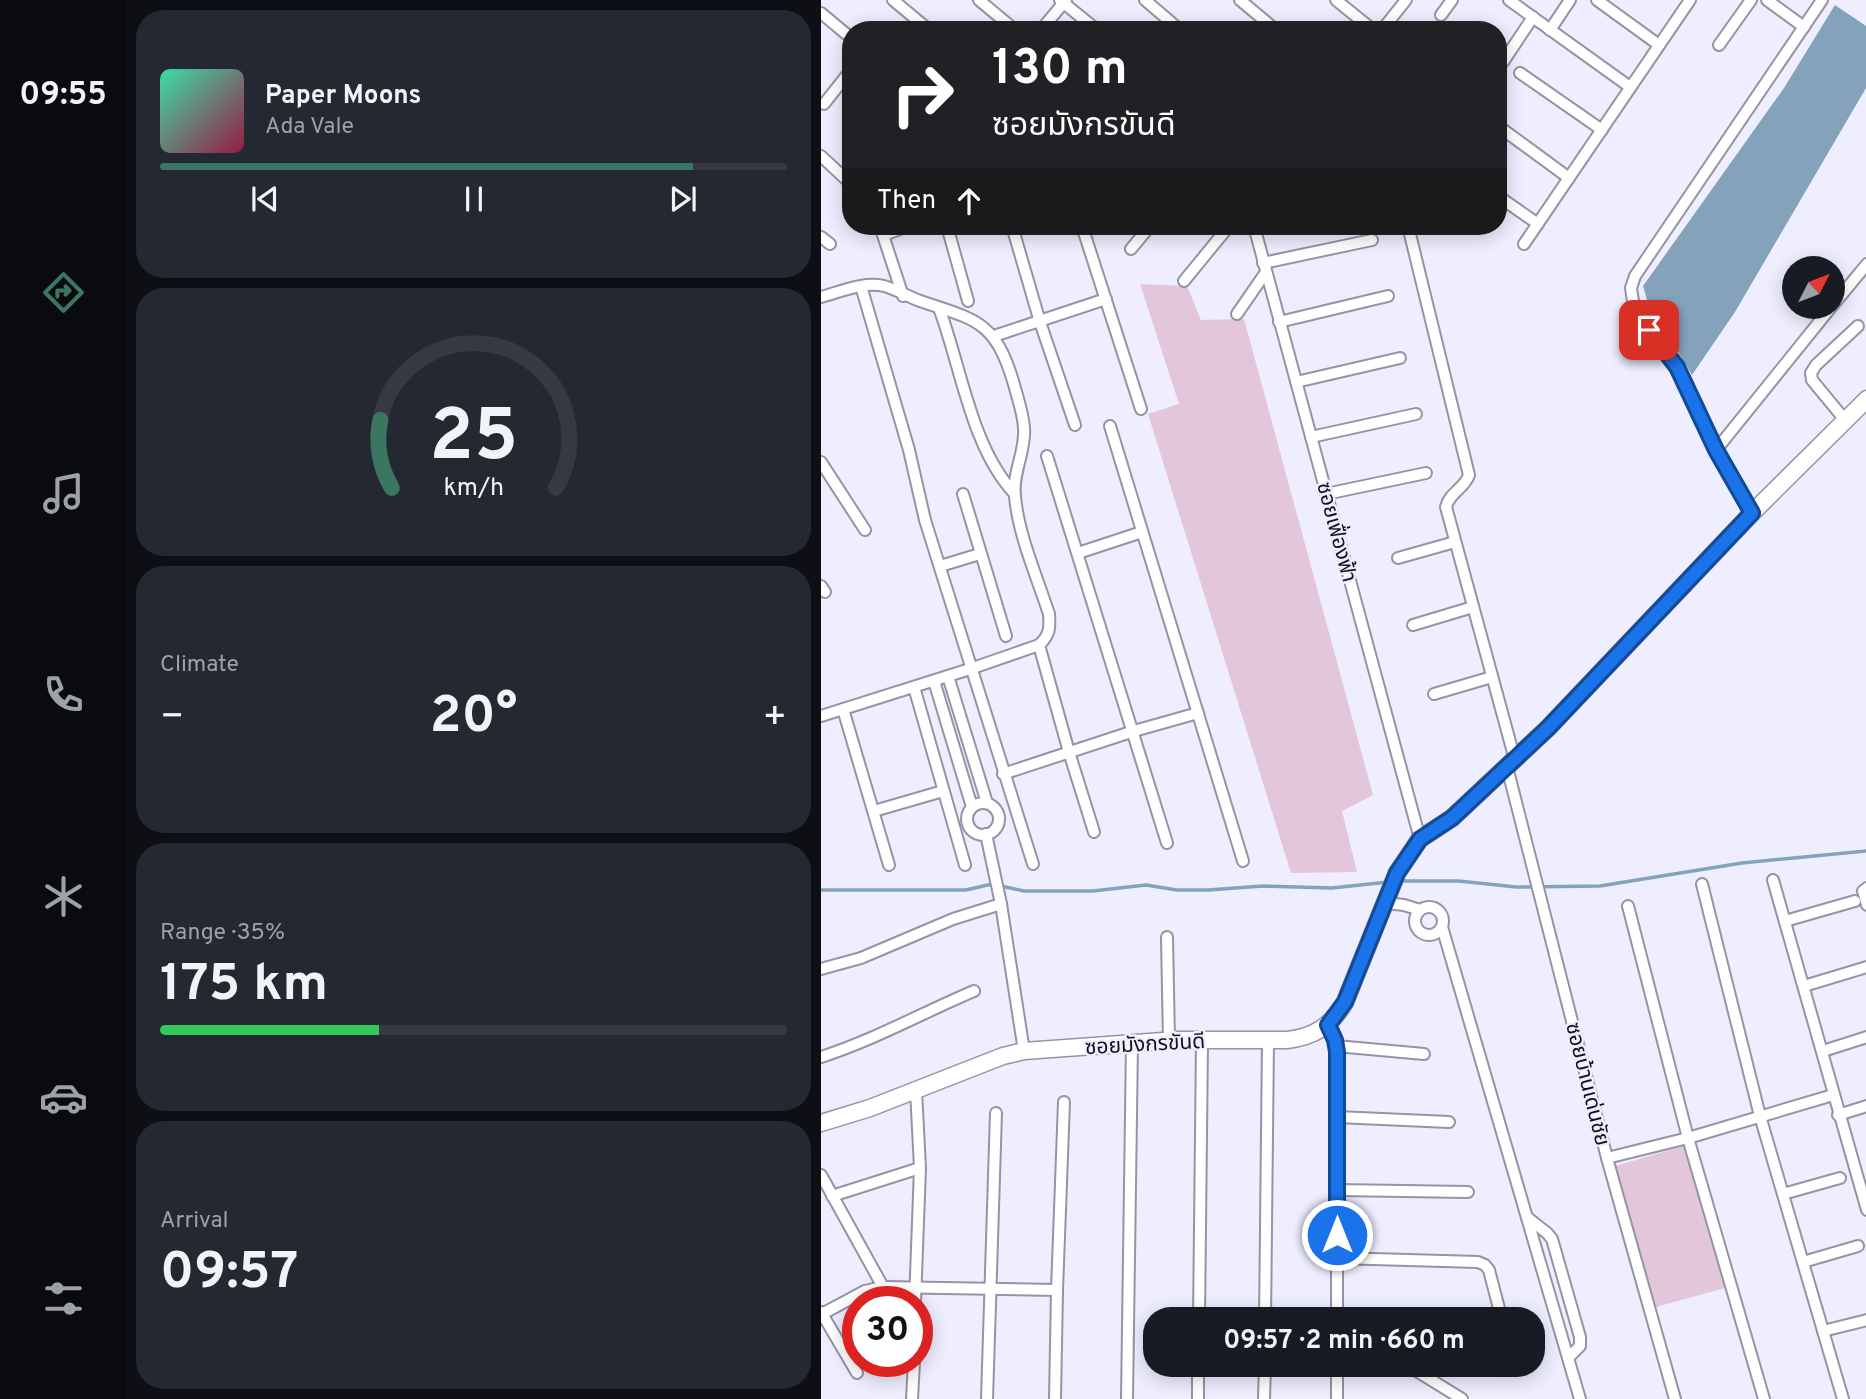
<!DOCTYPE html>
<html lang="en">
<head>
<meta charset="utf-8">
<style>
	:root { --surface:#171b24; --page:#242831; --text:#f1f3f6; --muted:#9ea1a6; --line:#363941; --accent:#3a7661 }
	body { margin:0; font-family:Overpass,"Noto Sans Thai",sans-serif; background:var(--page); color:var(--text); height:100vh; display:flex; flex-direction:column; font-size:26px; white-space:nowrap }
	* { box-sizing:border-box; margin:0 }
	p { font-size:23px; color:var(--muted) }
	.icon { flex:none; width:38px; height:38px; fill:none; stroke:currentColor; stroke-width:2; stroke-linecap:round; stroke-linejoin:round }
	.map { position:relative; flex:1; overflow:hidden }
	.details { display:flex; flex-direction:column; gap:10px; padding:10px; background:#0d0f14; width:695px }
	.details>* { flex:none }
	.banner { position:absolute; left:21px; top:21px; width:665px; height:214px; border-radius:28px; box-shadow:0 4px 18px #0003; background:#202124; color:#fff; overflow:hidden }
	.needle { width:46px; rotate:48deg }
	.buttons { position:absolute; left:961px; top:256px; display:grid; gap:14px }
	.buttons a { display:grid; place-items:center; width:63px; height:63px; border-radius:50%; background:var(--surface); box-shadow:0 4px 18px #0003; font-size:35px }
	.speed { position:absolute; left:21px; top:1286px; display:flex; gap:14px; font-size:35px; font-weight:700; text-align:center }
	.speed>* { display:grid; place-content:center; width:91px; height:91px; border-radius:50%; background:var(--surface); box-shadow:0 4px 18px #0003; line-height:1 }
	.speed .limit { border:10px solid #d22; background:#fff; color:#111 }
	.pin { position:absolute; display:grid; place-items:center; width:60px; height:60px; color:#fff; margin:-30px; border-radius:14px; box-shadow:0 4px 10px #0006 }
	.me { position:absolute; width:77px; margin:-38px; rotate:0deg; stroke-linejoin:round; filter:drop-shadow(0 0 5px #0008) }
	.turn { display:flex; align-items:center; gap:24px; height:147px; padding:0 35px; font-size:32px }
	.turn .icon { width:91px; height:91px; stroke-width:2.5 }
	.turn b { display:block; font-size:49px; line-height:60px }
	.then { display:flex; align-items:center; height:66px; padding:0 35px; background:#0003; gap:14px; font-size:26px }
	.big { font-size:52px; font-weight:700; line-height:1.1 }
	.details .card { flex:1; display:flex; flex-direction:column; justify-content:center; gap:10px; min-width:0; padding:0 24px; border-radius:28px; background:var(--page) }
	.details .dial { align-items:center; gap:0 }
	.dial svg { height:182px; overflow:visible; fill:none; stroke:var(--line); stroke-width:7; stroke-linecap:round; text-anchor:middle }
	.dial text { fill:var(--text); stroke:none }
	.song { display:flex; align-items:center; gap:21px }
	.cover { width:84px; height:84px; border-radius:10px; background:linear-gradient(135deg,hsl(160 70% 55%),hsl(340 70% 35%)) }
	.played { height:7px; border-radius:4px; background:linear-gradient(90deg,var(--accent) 85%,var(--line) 85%) }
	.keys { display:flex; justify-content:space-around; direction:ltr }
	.heat { display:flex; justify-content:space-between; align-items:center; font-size:38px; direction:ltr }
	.charge { height:10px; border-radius:5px; background:linear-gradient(90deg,#34c759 35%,var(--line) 0) }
	.trip { position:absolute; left:322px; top:1307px; width:402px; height:70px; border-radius:28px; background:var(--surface); box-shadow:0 4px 18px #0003; font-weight:700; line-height:70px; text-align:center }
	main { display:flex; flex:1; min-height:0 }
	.tab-bar { display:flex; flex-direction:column; width:126px; justify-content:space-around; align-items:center; background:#090b0e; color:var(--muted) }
	.tab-bar .icon { width:49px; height:49px }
	.tab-bar .active { color:var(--accent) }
	.tab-bar b { font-size:32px; color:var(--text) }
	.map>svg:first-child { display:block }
</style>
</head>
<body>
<main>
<nav class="tab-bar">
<b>09:55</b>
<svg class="icon active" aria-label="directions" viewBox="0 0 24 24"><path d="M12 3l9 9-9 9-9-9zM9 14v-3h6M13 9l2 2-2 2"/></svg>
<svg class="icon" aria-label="music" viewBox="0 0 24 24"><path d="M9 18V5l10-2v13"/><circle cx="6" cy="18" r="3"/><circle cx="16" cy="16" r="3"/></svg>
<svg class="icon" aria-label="phone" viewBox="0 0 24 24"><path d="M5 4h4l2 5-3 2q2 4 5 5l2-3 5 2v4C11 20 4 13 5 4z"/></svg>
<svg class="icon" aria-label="climate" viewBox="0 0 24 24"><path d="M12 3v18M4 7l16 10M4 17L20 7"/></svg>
<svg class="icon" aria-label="car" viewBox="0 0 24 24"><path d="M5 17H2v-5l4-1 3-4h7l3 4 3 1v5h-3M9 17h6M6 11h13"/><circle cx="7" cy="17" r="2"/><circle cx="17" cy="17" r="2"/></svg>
<svg class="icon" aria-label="filters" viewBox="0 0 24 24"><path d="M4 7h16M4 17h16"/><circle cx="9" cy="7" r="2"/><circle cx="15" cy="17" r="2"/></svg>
</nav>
<section class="details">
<div class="card">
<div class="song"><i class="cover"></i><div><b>Paper Moons</b><p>Ada Vale</p></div></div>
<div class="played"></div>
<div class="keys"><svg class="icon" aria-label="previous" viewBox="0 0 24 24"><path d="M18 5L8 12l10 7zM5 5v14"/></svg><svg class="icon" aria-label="pause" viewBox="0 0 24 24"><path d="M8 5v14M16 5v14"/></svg><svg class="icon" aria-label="next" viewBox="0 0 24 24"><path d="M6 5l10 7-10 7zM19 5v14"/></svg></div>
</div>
<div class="card dial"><svg viewBox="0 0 100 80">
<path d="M14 69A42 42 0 1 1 86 69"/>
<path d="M14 69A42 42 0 0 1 9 39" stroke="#3a7661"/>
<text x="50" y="56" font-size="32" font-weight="700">25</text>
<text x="50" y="72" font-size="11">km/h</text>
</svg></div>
<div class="card"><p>Climate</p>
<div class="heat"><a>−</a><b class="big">20°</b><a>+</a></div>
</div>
<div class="card"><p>Range · 35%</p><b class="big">175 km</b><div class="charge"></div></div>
<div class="card"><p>Arrival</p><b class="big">09:57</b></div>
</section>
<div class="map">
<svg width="1046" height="1399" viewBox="0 0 1046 1399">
	<rect width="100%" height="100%" fill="#efeeff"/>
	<!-- green -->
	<g fill="#e4c6da">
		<path d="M 319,284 L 366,286 L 380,320 L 423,319 L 552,795 L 521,811 L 536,872 L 470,873 L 327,414 L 358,404 Z"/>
		<path d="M 863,1146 L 904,1288 L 835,1307 L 794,1166 Z"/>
	</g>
	<!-- water -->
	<path fill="#84a3bb" d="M 1014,5 L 1045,26 L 1045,88 L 914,312 L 871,375 L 826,300 L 822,286 L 963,88 Z"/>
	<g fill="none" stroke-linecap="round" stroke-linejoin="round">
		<!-- stream -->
		<g stroke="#84a3bb" stroke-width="3.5">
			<path d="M 578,881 L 638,881 L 695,887 L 779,886 L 921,863 L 1046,851"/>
			<path d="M 0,890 L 145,890 L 171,884 L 203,891 L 272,891 L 325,885 L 356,890 L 387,890 L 442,886 L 511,888 L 567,882"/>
		</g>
		<defs>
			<g id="street">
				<path d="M 72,0 L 108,30"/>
				<path d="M 158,0 L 194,30"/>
				<path d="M 239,0 L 276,30"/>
				<path d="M 324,0 L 359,30"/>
				<path d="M 419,0 L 455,30"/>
				<path d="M 515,0 L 552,30"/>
				<path d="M 688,0 L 809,87"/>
				<path d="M 776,0 L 838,45"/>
				<path d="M 946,0 L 983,27"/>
				<path d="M 0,13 L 30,38"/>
				<path d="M 620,15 L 631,0"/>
				<path d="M 220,30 L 245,0"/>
				<path d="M 561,30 L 585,0"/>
				<path d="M 729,30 L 749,0"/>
				<path d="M 898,45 L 930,0"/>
				<path d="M 677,59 L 682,62 L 712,17"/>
				<path d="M 699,73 L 781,130"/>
				<path d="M 3,104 L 30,70"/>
				<path d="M 677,126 L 748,178"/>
				<path d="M 0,156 L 30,184"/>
				<path d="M 677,196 L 717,224"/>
				<path d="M 59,226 L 82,296"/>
				<path d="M 126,226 L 147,301"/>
				<path d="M 191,226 L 219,322 L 254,425"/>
				<path d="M 261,226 L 320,409"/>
				<path d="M 433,226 L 599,839"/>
				<path d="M 587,226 L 648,475 C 644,488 628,493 625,507 L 694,760"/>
				<path d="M 63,235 L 87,226"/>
				<path d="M 0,237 L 9,244"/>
				<path d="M 703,244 L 869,0"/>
				<path d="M 310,249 L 329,226"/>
				<path d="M 442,263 L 551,240"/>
				<path d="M 363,281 L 408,226"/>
				<path d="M 40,286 L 88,450 L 104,520 L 212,864"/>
				<path d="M 0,297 C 19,292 43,281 63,286 C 75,289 89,298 102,302 C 156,320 174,322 192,381 C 196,396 202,412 203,428 C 205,451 191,473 194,496 C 197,534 216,577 228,614 C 229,628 229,635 218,645 L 149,669 L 0,716"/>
				<path d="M 1012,305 L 1046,264"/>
				<path d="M 118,308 C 140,366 150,447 193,493"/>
				<path d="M 416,314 L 445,272"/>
				<path d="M 458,322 L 567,296"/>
				<path d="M 173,336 L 285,299"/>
				<path d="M 475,382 L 579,358"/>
				<path d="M 1024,420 L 991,380 L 990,373 L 995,365 L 1037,326"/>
				<path d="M 289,426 L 422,861"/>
				<path d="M 490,437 L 595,414"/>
				<path d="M 895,450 L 1011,306"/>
				<path d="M 226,456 L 346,843"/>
				<path d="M 0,462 L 44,530"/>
				<path d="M 142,494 L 185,636"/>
				<path d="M 505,494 L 605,473"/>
				<path d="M 931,513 L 895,450 L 876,405 L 856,367 L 813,308 L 810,288 L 814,276 L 1001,0"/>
				<path d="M 257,553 L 321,532"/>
				<path d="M 577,558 L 634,542"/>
				<path d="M 119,566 L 159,554"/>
				<path d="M 0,586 L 4,592"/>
				<path d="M 592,625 L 652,607"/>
				<path d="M 218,645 L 248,752 L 273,832"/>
				<path d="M 127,676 L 166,803"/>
				<path d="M 113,681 L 151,807"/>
				<path d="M 93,687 L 144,865"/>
				<path d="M 613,694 L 671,677"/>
				<path d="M 22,709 L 68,865"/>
				<path d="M 686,767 L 786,1158 L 854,1399"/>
				<path d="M 182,774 L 313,731 L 377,713"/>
				<circle cx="162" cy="819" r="16"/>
				<path d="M 53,811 L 122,791"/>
				<path d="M 165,834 L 180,904 L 203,1051"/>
				<path d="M 952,880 L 1046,1210"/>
				<path d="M 881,884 L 939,1116 L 1022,1399"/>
				<path d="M 1046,888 L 1042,891 L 1046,905"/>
				<path d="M 564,903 L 583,905 L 599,910"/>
				<path d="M 807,906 L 867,1138 L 943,1399"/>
				<circle cx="608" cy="921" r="14"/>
				<path d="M 964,921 L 1034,901"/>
				<path d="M 621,927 L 759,1399"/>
				<path d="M 346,937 L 348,1041"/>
				<path d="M 0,969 L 40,958 L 132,919 L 180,904"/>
				<path d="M 983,986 L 1046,967"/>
				<path d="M 507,1025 L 514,1040 L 516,1052 L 516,1320"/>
				<path d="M 515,1046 L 603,1054"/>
				<path d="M 1002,1051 L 1046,1037"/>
				<path d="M 0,1057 C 53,1040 101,1013 153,991"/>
				<path d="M 1017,1115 L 1046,1106"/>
				<path d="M 516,1117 L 628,1122"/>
				<path d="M 786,1158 L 867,1138 L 1012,1095"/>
				<path d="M 0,1175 L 62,1287"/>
				<path d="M 516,1190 L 647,1192"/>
				<path d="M 962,1194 L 1019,1178"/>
				<path d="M 11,1196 L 99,1168"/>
				<path d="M 707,1218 L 726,1233 L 731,1239 L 759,1337 L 759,1346 L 748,1357"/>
				<path d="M 516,1258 L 657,1262 L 664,1265 L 668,1270 L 681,1320"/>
				<path d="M 982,1262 L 1037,1246"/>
				<path d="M 94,1302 L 99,1168 L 95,1090"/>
				<path d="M 0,1312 L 36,1373"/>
				<path d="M 1,1314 L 44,1291 L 62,1287 L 236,1290"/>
				<path d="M 378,1320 L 381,1041"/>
				<path d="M 444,1320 L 447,1041"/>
				<path d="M 1002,1331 L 1046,1320"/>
				<path d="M 586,1365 L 641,1399"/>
				<path d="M 91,1399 L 93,1362"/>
				<path d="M 166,1399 L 175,1113"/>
				<path d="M 234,1399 L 236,1290 L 243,1102"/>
				<path d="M 306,1399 L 311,1043"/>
				<path d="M 377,1399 L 377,1365"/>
				<path d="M 443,1399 L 444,1365"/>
				<path d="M 516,1399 L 516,1365"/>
			</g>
			<path id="secondary" d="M 0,1123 L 49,1108 L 182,1056 L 203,1051 L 356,1040 L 466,1040 C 493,1037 510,1026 524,1002 L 576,873 L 599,839 L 631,818 L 727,728 L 931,513 L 1046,399"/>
		</defs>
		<!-- street casing -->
		<use href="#street" stroke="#9593a6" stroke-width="14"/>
		<!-- secondary casing -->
		<use href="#secondary" stroke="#9593a6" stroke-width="19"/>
		<!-- street -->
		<use href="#street" stroke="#fff" stroke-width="10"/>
		<!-- secondary -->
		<use href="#secondary" stroke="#fff" stroke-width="16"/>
	</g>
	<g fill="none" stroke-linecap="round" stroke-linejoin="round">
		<defs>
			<path id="route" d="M 516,1235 L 516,1052 L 514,1040 L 507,1025 L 524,1002 L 576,873 L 599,839 L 631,818 L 727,728 L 931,513 L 895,450 L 856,367 L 828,330"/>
		</defs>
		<!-- route casing -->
		<use href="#route" stroke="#114b97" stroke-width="18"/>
		<!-- route -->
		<use href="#route" stroke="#1a73e8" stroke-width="12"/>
	</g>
	<g text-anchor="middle" stroke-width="5" stroke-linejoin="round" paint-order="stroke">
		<!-- street labels -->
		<g font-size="21" fill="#121118" stroke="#efeeff">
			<text transform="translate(516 532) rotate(75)" y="7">ซอยเฟื่องฟ้า</text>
			<text transform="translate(324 1044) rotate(-3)" y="7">ซอยมังกรขันดี</text>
			<text transform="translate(767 1084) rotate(76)" y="7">ซอยบ้านเด่นชัย</text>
		</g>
	</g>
</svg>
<div class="buttons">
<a><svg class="needle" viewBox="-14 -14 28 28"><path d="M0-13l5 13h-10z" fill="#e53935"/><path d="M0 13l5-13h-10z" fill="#9ea1a6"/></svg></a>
</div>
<div class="speed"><div class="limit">30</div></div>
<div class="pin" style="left:828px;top:330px;background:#d93025"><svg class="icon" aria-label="arrive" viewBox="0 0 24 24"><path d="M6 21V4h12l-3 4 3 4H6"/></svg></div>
<svg class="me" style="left:516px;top:1235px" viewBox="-20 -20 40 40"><circle r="17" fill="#1a73e8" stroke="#fff" stroke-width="3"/><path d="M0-11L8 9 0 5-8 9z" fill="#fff"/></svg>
<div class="trip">09:57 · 2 min · 660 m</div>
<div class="banner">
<div class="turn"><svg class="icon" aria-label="right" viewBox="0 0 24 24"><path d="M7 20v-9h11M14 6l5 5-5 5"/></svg><div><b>130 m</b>ซอยมังกรขันดี</div></div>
<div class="then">Then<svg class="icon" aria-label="ahead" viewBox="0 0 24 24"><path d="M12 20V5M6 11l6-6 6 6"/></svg></div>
</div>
</div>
</main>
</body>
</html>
